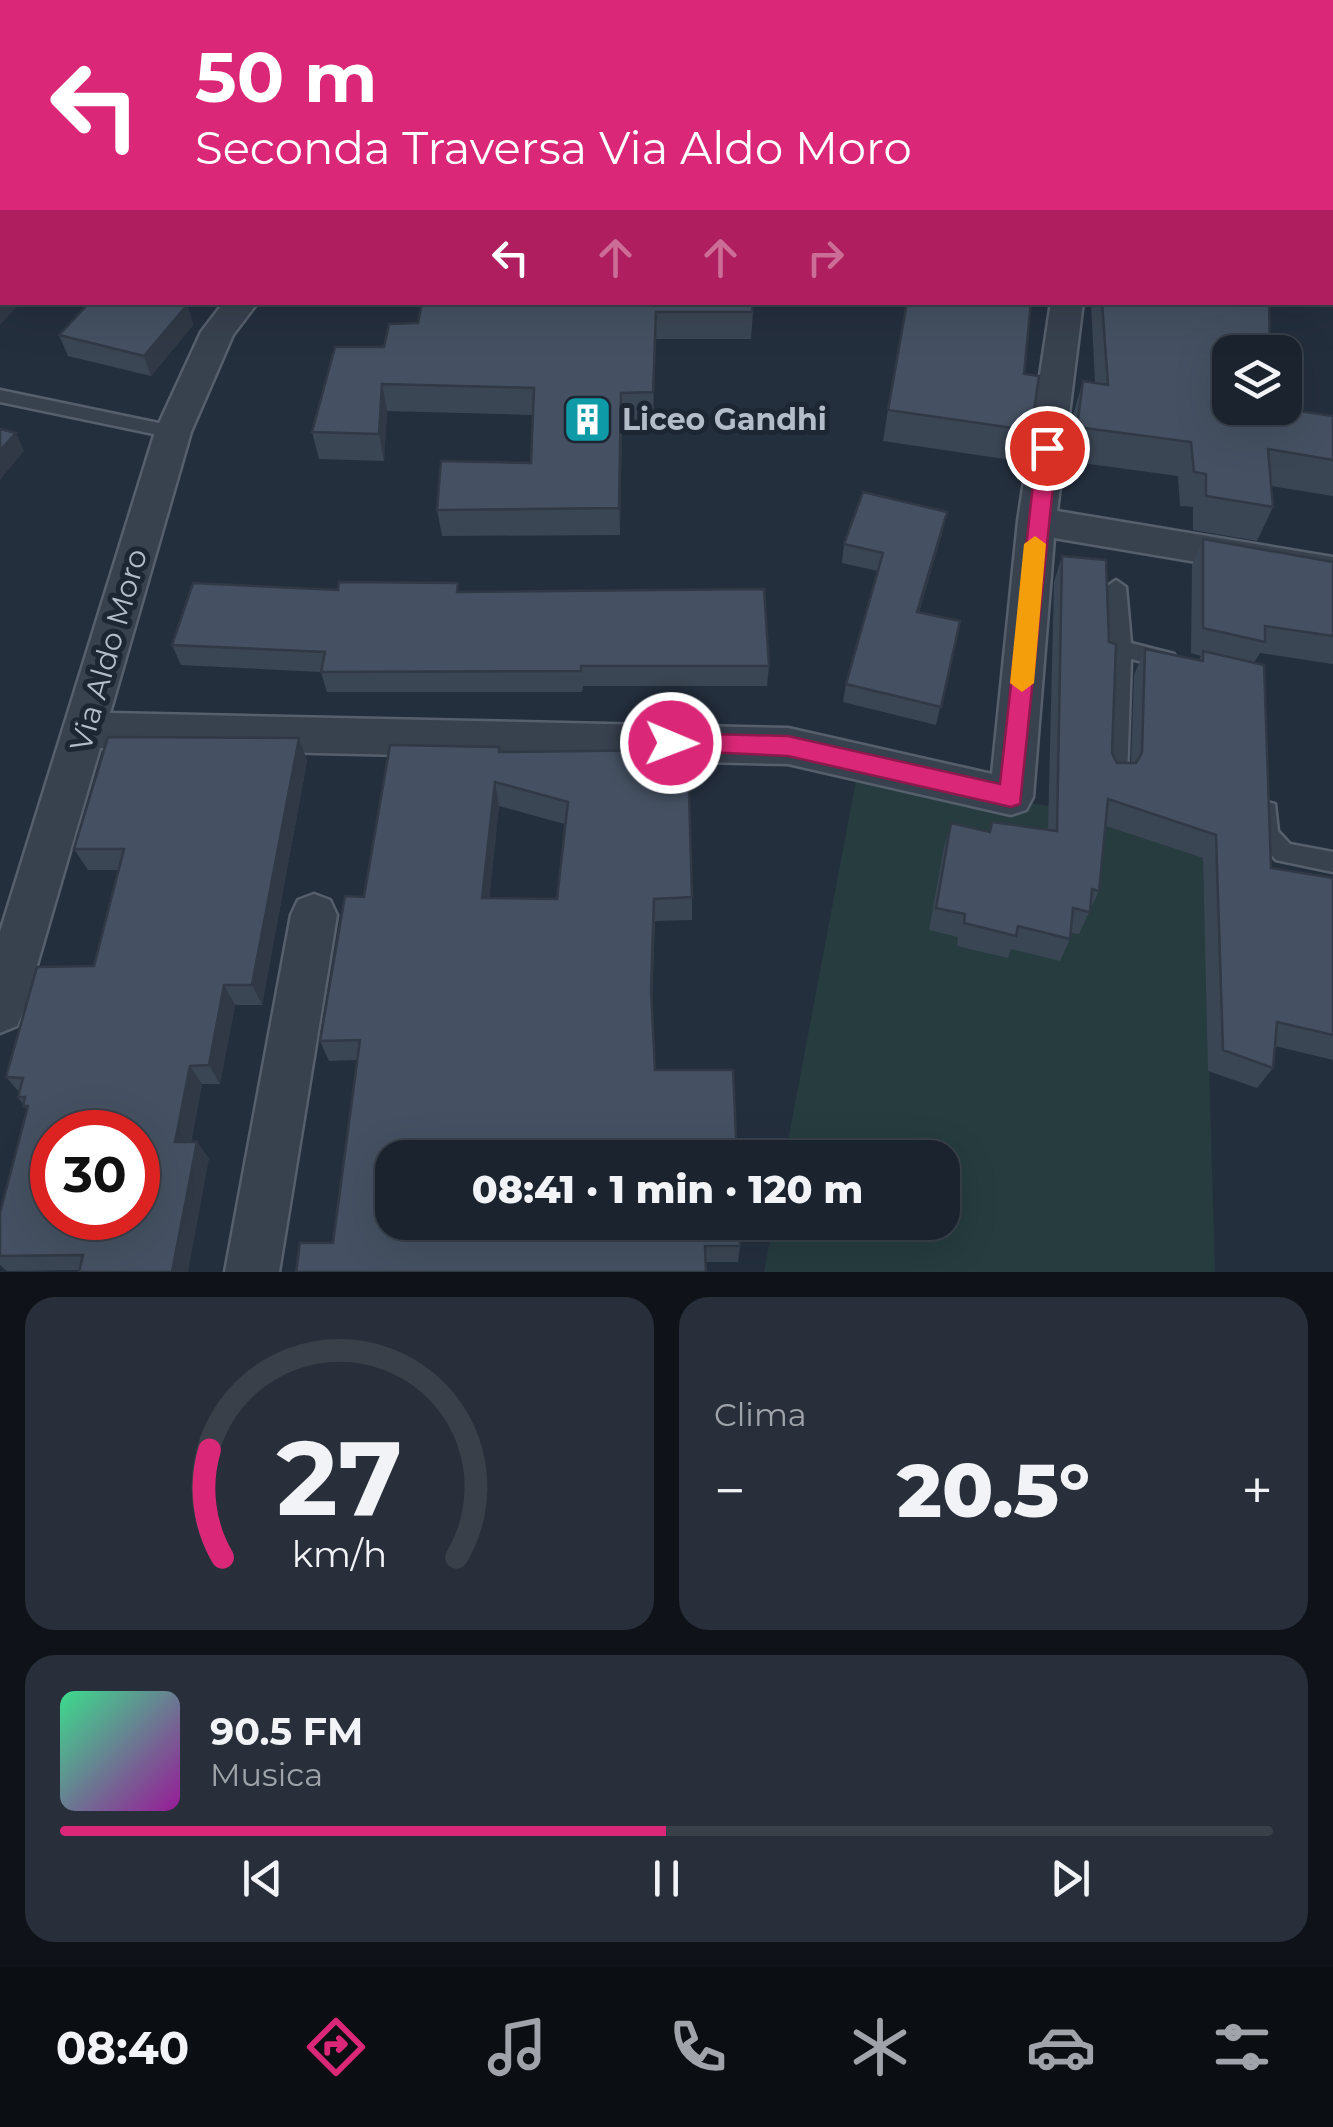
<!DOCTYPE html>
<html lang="it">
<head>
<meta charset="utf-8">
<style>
	:root { --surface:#1b232e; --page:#282f3a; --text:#f1f3f6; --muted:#a0a4aa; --line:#39404a; --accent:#db2777 }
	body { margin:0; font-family:Montserrat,sans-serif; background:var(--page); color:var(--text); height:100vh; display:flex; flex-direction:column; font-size:38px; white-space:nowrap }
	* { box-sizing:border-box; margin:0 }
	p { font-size:32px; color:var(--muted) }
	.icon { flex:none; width:55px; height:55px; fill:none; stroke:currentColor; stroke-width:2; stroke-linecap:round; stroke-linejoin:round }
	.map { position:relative; height:1272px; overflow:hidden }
	.side { display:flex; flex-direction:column; gap:25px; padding:25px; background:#0f1319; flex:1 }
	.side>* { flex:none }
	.top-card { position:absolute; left:0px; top:0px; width:1335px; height:305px; box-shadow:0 10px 40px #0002,0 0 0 2px var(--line); background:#db2777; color:#fff; overflow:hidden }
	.controls { position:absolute; left:1212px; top:335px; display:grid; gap:20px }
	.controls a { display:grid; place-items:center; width:90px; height:90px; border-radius:20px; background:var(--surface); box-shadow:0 10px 40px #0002,0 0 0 2px var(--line); font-size:50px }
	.speed { position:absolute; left:30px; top:1110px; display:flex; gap:20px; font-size:50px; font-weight:700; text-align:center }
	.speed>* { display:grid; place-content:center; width:130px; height:130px; border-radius:50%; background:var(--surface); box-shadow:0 10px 40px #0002,0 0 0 2px var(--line); line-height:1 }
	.speed .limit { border:15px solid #d22; background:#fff; color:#111 }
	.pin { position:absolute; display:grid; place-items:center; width:85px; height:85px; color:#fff; margin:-42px; border:5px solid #fff; border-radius:50%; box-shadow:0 2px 10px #0007 }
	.me { position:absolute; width:110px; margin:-55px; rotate:91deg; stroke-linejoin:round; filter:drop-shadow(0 0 8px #0008) }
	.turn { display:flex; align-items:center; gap:35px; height:210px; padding:0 30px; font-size:45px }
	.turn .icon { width:130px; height:130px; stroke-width:2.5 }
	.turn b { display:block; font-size:70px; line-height:85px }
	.lanes { display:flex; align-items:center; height:95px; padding:0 30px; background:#0003; justify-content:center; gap:50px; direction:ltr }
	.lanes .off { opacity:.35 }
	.big { font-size:75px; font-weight:800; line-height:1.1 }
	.side .tile { flex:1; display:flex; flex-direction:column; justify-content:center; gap:15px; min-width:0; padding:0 35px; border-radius:30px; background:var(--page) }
	.side .dial { align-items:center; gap:0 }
	.dial svg { height:260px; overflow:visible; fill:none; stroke:var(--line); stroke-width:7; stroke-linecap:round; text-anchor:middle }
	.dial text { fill:var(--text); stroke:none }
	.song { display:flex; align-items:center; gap:30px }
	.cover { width:120px; height:120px; border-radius:15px; background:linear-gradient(135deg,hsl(150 70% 55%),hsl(300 70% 35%)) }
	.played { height:10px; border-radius:5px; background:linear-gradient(90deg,var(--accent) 50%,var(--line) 50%) }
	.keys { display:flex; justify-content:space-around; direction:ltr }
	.heat { display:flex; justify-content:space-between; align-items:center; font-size:55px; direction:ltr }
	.side .tiles { flex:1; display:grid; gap:25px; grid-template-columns:1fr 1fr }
	.tile:last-child { grid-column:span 2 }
	.trip { position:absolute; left:375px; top:1140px; width:585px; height:100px; border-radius:30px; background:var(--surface); box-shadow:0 10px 40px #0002,0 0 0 2px var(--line); font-weight:800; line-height:100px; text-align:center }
	.dock { display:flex; height:160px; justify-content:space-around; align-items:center; background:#0b0e12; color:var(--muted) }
	.dock .icon { width:70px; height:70px }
	.dock .current { color:var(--accent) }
	.dock b { font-size:45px; color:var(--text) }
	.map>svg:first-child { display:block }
</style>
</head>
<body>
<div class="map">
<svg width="1333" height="1272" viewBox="0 0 1333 1272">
	<rect width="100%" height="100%" fill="#242f3e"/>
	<!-- green -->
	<path fill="#263c3f" d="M 857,775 L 1048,806 L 1203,858 L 1215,1272 L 764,1272 L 773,1223 L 942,1222 L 942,1158 L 785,1157 Z"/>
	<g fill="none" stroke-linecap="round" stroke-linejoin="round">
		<defs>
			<g id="lane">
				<path d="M 0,390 L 173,426 L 182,432 L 173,438 L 0,402 Z"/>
				<path d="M 1116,580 L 1126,587 L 1131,643 L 1174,654 L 1177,660 L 1174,666 L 1167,668 L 1131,659 L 1127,778 L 1124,784 L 1116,787 L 1108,784 L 1105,778 L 1111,649 L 1106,587 Z"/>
				<path d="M 1267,802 L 1275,804 L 1278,831 L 1290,844 L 1333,852 L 1333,872 L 1276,860 C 1260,842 1250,829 1259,804 Z"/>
			</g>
			<g id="street">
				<path d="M 224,302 L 258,302 L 233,335 L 191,432 L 110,713 L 788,728 L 992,774 L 1018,521 L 1051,302 L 1083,302 L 1057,511 L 1333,557 L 1333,585 L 1054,538 L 1033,797 L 1026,810 L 1011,815 L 788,764 L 100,748 L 24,1010 L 17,1026 L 0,1033 L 0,932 L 155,432 L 201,332 Z"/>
				<path d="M 314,894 L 330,900 L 337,915 L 279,1272 L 225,1272 L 291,915 L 298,900 Z"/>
			</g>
			<rect id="secondary" x="1332" y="176" width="1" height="24"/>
		</defs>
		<!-- lane casing -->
		<use href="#lane" stroke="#565f6c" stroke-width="5"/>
		<!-- street casing -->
		<use href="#street" stroke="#565f6c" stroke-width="5"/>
		<!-- secondary casing -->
		<use href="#secondary" stroke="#565f6c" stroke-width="5"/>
		<!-- lane -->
		<use href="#lane" fill="#38414e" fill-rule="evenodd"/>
		<!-- street -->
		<use href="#street" fill="#38414e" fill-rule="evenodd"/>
		<!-- secondary -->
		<use href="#secondary" fill="#465061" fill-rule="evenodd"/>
	</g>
	<!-- wall -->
	<g fill="#3b4654" fill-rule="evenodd">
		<path d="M 0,0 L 2,2 L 2,116 L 0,114 Z"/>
		<path d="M 560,0 L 781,0 L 785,2 L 560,2 Z"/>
		<path d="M 90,302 L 191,302 L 188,307 L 193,325 L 151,376 L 68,356 L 59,335 Z"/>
		<path d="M 422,302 L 753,312 L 751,339 L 656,339 L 653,419 L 622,420 L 620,535 L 442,536 L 437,510 L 531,463 L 533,415 L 387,411 L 384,461 L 319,459 L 312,432 L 384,347 L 418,323 Z"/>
		<path d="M 1091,302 L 1269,302 L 1230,408 L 1333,416 L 1333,496 L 1271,486 L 1273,507 L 1257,541 L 1193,530 L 1193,507 L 1180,506 L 1178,476 L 1067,461 L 1073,415 L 1083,381 L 1095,383 Z"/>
		<path d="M 1024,374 L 1032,424 L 1024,455 L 1013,454 L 1011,460 L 883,441 L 888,410 Z"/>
		<path d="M 943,530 L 919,612 L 960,621 L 936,725 L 843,702 L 846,684 L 878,571 L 842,563 L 844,544 Z"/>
		<path d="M 1203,539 L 1333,562 L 1333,664 L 1260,653 L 1254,663 L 1271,868 L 1333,878 L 1333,1060 L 1275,1046 L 1273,1068 L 1257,1088 L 1208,1071 L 1203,858 L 1106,826 L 1099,891 L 1079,934 L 1071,933 L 1070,939 L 1060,961 L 1011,949 L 1008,958 L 957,946 L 958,937 L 929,930 L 944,847 L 951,823 L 988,832 L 992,822 L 1048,830 L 1054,582 L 1062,556 L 1112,753 L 1117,763 L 1131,763 L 1134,675 L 1145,649 L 1199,660 L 1201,656 L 1191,653 L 1192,565 Z"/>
		<path d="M 338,590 L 459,592 L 769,666 L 767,686 L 583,686 L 582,692 L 327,692 L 321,672 L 181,665 L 172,645 Z"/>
		<path d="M 299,738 L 307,761 L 262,1005 L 235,1005 L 220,1084 L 202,1084 L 191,1142 L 197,1142 L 209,1159 L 79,1270 L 7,1271 L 0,1265 L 0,1213 L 27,1110 L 18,1097 L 19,1092 L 6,1077 L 94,966 L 118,870 L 88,870 L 74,849 Z"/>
		<path d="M 500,752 L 667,758 L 692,897 L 692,920 L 655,921 L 652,1003 L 655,1070 L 740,1246 L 738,1262 L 705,1262 L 333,1243 L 357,1060 L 329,1061 L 320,1041 ZM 499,806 L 565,824 L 557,899 L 489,898 Z"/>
	</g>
	<!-- shaded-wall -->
	<g fill="#303945">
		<path d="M 223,0 L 257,0 L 258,2 L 217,2 Z"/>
		<path d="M 2,293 L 2,302 L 21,302 L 0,325 L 0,295 Z"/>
		<path d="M 170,302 L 191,302 L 188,307 L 193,325 L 151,376 L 144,356 Z"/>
		<path d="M 656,312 L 656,339 L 653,419 L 653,392 Z"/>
		<path d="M 382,384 L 387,411 L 384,461 L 379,434 Z"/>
		<path d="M 621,393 L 622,420 L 620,535 L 619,508 Z"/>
		<path d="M 16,433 L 24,451 L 0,480 L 0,450 Z"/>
		<path d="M 947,512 L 943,530 L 913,630 L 917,612 Z"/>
		<path d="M 299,738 L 307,761 L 262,1005 L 252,985 Z"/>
		<path d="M 495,782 L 499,806 L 487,920 L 482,898 Z"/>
		<path d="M 224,985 L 235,1005 L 220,1084 L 209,1065 Z"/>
		<path d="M 190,1066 L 202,1084 L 187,1159 L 175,1142 Z"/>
		<path d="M 197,1142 L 209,1159 L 188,1272 L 172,1272 Z"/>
	</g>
	<!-- building -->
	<g fill="#455162" stroke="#303945" stroke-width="2.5" fill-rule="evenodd">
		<path d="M 0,0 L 38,0 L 42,2 L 2,2 L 2,102 L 0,100 Z"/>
		<path d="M 130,0 L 223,0 L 217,2 L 124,2 Z"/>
		<path d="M 625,0 L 781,0 L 785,2 L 629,2 Z"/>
		<path d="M 826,0 L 1131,0 L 1126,2 L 821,2 Z"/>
		<path d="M 1144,0 L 1333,0 L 1333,11 L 1332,2 L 1149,2 Z"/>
		<path d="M 2,162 L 2,293 L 0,295 L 0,163 Z"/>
		<path d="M 90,302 L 176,302 L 187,305 L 144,356 L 59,335 Z"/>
		<path d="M 422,302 L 751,302 L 753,312 L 656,312 L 653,392 L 621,393 L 619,508 L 437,510 L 441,461 L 531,463 L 534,388 L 382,384 L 379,434 L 312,432 L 335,347 L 384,347 L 389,324 L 418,323 Z"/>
		<path d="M 907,302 L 1031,302 L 1024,374 L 1039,376 L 1032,424 L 1019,423 L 1019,429 L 888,410 Z"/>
		<path d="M 1102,302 L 1269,302 L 1270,352 L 1230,352 L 1230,408 L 1279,408 L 1333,416 L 1333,460 L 1268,449 L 1273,507 L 1206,496 L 1206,474 L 1194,472 L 1191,442 L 1077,427 L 1083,381 L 1108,385 Z"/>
		<path d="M 0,429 L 16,433 L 0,450 Z"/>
		<path d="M 863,492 L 947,512 L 917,612 L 960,621 L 941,707 L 846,684 L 883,553 L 844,544 Z"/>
		<path d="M 1203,539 L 1333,562 L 1333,636 L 1265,626 L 1265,642 L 1203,628 Z"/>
		<path d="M 1062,556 L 1106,560 L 1109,642 L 1116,644 L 1112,753 L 1117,763 L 1136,763 L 1142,753 L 1145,649 L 1203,661 L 1203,651 L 1264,665 L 1271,868 L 1333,878 L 1333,1035 L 1277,1022 L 1273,1068 L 1223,1050 L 1216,835 L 1108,799 L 1099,891 L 1092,889 L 1090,912 L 1073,908 L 1070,939 L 1018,926 L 1016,936 L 964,923 L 965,914 L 936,908 L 951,823 L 990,832 L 992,822 L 1057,831 Z"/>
		<path d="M 339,582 L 458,583 L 457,592 L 764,589 L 769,666 L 581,666 L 581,671 L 321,672 L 325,652 L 172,645 L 193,583 L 338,590 Z"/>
		<path d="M 108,737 L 299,738 L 252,985 L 224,985 L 209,1065 L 190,1066 L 175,1142 L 197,1142 L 172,1272 L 79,1272 L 83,1255 L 0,1256 L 0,1213 L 28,1106 L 23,1106 L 25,1097 L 18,1097 L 23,1078 L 6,1077 L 37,967 L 94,966 L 124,849 L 74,849 ZM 52,1132 L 138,1132 L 138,1218 L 52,1218 Z"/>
		<path d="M 390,745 L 499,747 L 499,752 L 667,750 L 667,758 L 688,758 L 692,897 L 654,899 L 651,989 L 655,1070 L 733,1070 L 737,1158 L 392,1158 L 392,1222 L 740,1222 L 740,1246 L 705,1246 L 706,1272 L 296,1272 L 300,1243 L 333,1243 L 360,1040 L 320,1041 L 345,896 L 364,897 ZM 495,782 L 568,802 L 557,899 L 482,898 Z"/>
	</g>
	<!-- route -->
	<path fill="#db2777" stroke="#8e194d" stroke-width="2.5" d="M 1047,441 L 1057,448 L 1020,804 L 1011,807 L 788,756 L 663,750 L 659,743 L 671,733 L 788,736 L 1000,784 L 1037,448 Z"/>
	<!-- slow -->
	<path fill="#f59e0b" d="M 1035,536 L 1046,544 L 1034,683 L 1022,692 L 1010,683 L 1024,544 Z"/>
	<!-- icons -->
	<defs>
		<symbol id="building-square" viewBox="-11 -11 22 22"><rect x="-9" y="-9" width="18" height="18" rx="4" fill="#0f9aa8" stroke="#1d2633"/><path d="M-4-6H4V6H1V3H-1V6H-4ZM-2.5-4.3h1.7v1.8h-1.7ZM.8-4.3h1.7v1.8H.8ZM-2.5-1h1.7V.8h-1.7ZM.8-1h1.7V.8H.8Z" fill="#fff"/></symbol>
	</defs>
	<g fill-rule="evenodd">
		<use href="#building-square" x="560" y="392" width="55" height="55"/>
	</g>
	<g text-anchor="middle" stroke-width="10" stroke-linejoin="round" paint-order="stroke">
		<!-- poi labels -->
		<g font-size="30" font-weight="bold" fill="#b4bcc9" stroke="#1d2633" text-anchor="start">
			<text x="622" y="430">Liceo Gandhi</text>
		</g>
		<!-- street labels -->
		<g font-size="30" fill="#b4bcc9" stroke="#1d2633">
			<text transform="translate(109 650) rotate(-74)" y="10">Via Aldo Moro</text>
		</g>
	</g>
</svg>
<div class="controls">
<a><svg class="icon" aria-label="layers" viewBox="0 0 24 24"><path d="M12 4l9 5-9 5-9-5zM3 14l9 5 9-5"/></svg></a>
</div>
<div class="speed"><div class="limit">30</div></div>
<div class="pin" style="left:1047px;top:448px;background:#d93025"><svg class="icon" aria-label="arrive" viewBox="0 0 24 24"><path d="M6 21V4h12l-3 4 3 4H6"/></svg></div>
<svg class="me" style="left:671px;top:743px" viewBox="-20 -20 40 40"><circle r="17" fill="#db2777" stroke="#fff" stroke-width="3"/><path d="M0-11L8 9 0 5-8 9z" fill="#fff"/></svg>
<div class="trip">08:41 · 1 min · 120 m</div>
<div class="top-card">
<div class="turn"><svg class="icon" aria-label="left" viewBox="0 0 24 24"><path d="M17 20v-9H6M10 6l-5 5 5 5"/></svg><div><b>50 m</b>Seconda Traversa Via Aldo Moro</div></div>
<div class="lanes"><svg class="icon" aria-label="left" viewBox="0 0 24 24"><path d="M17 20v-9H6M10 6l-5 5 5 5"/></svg><svg class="icon off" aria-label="ahead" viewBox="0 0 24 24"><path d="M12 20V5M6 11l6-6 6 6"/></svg><svg class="icon off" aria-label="ahead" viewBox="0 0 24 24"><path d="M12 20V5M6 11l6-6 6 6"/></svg><svg class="icon off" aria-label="right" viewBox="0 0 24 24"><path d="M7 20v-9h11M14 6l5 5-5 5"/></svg></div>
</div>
</div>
<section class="side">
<div class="tiles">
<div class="tile dial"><svg viewBox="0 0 100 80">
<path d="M14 69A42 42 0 1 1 86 69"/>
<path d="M14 69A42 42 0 0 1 10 36" stroke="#db2777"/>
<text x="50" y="56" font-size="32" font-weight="700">27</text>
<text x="50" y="72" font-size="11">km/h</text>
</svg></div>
<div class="tile"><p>Clima</p>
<div class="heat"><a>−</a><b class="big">20.5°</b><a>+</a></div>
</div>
<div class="tile">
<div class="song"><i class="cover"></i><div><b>90.5 FM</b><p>Musica</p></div></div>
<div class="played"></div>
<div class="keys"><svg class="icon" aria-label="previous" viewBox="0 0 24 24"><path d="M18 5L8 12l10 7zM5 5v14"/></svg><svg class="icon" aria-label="pause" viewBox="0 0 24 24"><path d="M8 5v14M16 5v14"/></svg><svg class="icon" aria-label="next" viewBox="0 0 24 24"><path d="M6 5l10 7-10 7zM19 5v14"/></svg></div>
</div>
</div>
</section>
<nav class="dock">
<b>08:40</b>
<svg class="icon current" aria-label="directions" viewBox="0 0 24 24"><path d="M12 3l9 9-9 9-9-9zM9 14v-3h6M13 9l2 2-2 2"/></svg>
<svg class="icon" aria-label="music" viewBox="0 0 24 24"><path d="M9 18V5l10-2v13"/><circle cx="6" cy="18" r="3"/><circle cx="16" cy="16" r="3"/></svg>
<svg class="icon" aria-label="phone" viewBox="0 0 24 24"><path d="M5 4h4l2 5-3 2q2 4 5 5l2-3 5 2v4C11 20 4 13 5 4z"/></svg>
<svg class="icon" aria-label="climate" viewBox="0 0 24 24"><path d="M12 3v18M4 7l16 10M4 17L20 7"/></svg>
<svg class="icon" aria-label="car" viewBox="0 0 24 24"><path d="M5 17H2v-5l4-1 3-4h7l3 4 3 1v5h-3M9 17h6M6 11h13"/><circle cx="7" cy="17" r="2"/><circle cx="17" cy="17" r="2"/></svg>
<svg class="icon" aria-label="filters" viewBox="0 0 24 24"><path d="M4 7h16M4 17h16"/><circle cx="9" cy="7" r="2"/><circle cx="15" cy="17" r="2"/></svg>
</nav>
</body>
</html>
